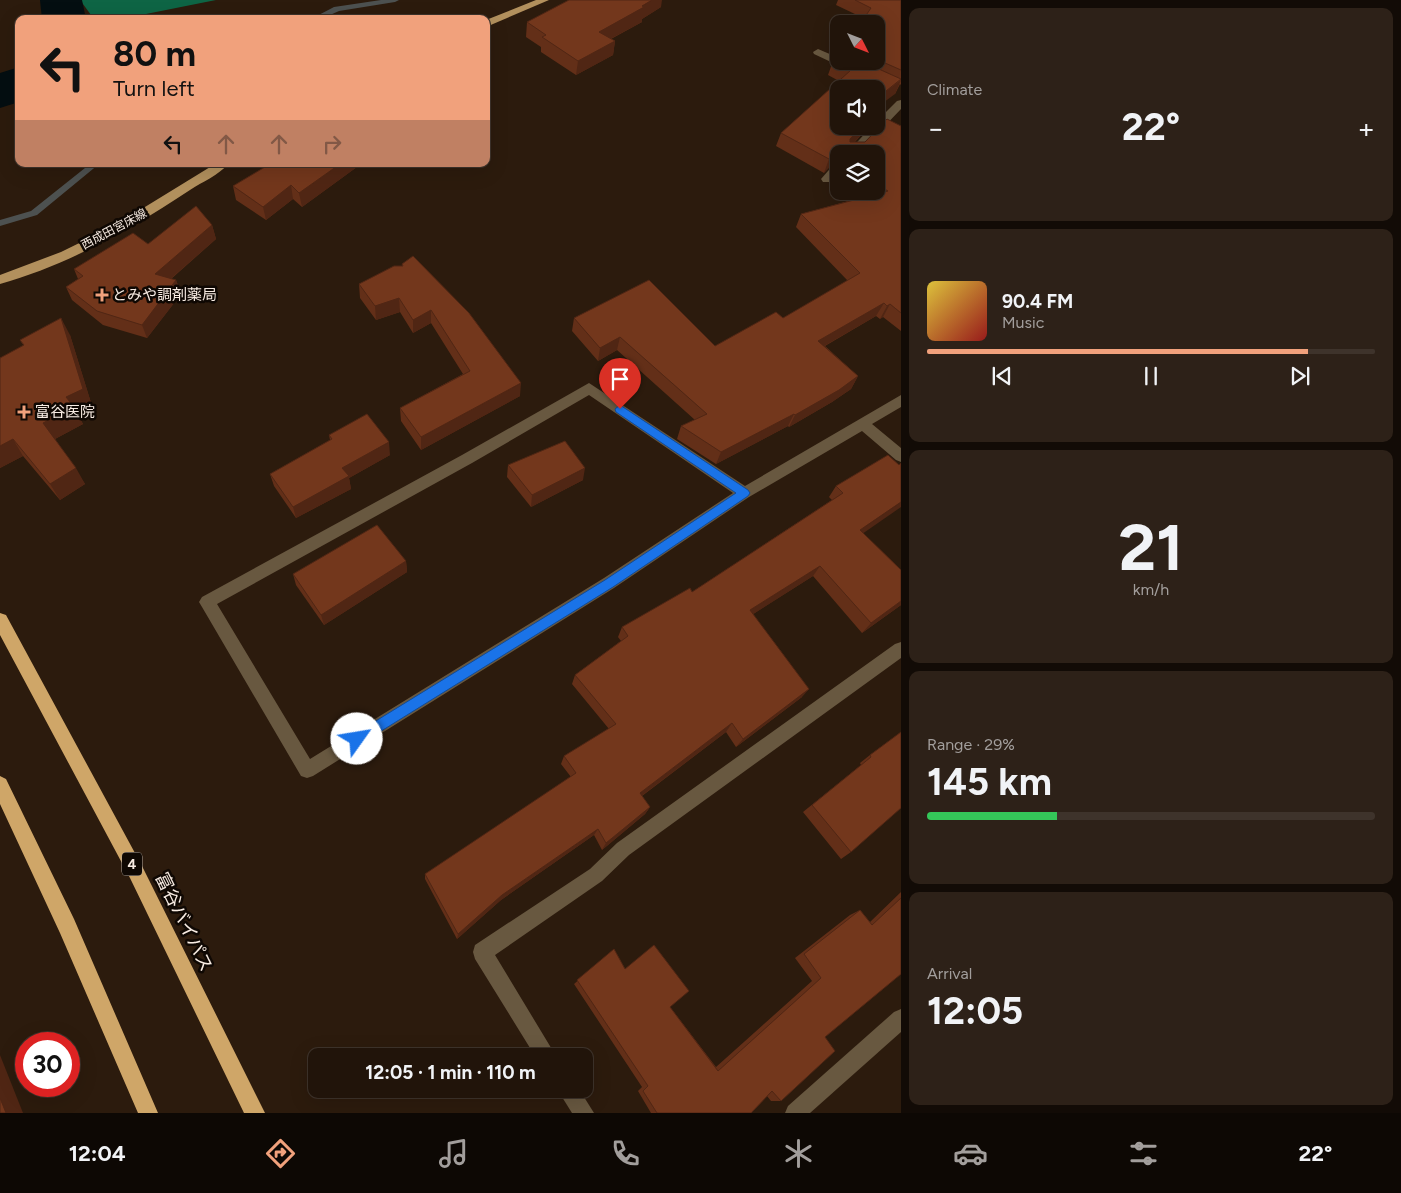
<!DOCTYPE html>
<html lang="en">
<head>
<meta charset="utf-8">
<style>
	:root { --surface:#21140a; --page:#2d2118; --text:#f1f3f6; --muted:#a29e9c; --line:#3e332b; --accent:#f1a17c }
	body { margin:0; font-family:Figtree,"Noto Sans JP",sans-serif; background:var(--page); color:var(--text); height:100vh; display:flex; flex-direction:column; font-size:19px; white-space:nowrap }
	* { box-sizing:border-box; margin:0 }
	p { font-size:16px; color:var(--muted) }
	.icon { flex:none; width:28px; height:28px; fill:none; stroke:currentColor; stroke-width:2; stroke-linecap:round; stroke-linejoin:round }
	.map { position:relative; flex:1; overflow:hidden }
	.sheet { display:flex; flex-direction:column; gap:8px; padding:8px; background:#120b06; width:500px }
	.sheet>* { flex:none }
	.top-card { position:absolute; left:15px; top:15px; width:475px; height:152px; border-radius:10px; box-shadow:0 5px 20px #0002,0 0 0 1px var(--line); background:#f1a17c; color:#111; overflow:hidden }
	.needle { width:32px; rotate:132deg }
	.controls { position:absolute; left:830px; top:15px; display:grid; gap:10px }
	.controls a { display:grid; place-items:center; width:55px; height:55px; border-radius:10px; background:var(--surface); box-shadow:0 5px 20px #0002,0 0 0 1px var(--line); font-size:25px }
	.speed { position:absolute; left:15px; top:1032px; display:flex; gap:10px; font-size:25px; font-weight:700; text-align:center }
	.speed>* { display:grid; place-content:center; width:65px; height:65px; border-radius:50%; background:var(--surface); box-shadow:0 5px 20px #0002,0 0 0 1px var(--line); line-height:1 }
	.speed .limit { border:8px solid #d22; background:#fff; color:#111 }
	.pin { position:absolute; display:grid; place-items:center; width:42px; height:42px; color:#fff; margin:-51px -21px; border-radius:50% 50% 50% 0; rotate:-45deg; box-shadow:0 0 5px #0007 }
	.pin .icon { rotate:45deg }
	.me { position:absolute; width:55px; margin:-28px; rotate:58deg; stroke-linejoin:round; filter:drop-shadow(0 0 4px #0008) }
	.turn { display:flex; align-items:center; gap:18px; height:105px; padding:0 15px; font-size:22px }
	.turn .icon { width:65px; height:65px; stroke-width:2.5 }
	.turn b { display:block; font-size:35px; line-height:42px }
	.lanes { display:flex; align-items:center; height:48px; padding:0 15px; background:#0003; justify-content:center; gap:25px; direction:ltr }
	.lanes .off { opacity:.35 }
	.big { font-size:38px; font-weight:700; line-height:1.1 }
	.sheet .widget { flex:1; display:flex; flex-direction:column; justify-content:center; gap:8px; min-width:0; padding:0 18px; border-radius:10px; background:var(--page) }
	.sheet .dial { align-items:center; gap:0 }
	.dial b { font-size:65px; line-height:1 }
	.song { display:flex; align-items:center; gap:15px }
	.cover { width:60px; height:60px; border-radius:8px; background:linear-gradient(135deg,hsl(50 70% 55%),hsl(0 70% 35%)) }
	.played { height:5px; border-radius:2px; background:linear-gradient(90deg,var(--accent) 85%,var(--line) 85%) }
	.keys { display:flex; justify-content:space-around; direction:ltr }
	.heat { display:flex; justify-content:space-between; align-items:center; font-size:28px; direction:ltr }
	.charge { height:8px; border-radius:4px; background:linear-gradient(90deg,#34c759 29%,var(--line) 0) }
	.trip { position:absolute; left:308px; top:1048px; width:285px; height:50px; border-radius:10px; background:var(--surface); box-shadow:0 5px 20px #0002,0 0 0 1px var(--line); font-weight:700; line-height:50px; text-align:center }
	.tabs { display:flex; height:80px; justify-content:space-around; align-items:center; background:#0d0804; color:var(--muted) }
	.tabs .icon { width:35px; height:35px }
	.tabs .selected { color:var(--accent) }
	.tabs b { font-size:22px; color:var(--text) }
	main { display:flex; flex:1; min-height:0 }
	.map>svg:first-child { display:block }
</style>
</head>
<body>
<main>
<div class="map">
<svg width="901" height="1113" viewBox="0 0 901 1113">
	<rect width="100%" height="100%" fill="#2c1b0d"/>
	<!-- forest -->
	<path fill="#0e6545" d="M 80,0 L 216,0 L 121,19 L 94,19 Z"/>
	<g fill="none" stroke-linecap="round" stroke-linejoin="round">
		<!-- stream -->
		<g fill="#4d5150" fill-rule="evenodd">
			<path d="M 381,0 L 399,0 L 395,2 L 339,11 L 321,19 L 311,19 L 334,7 Z"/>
			<path d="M 90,164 L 99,164 L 37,215 L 0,226 L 0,220 L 31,211 Z"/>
		</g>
		<!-- river -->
		<g fill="#040e11" fill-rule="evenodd">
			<path d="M 40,0 L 82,0 L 86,19 L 42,19 Z"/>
			<path d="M 19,67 L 19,102 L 0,108 L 0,73 Z"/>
		</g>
		<!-- minor -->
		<g fill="#685840" fill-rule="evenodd">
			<path d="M 818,49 L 839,58 L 839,61 L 846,61 L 857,68 L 856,70 L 848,70 L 814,54 L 813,52 Z"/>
			<path d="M 901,100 L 901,109 L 858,154 L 846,154 L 872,126 L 876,126 L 876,122 L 897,101 Z"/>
			<path d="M 835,163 L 839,163 L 839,173 L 831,182 L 823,182 L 821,179 Z"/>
			<path d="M 589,383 L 745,486 L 901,395 L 901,407 L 872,424 L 901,448 L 901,462 L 896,460 L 862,431 L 749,497 L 614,588 L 313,776 L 307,778 L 301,776 L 202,607 L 199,602 L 202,597 L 462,455 ZM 589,395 L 733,493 L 604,578 L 310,759 L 217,604 L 472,463 Z"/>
			<path d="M 901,642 L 901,658 L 629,855 L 602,881 L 495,955 L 556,1056 L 535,1056 L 475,959 L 473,952 L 475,945 L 590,869 L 617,843 L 895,644 Z"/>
			<path d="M 901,1009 L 901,1032 L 810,1113 L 785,1113 L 788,1106 L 894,1012 Z"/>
			<path d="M 557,1089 L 579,1089 L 594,1113 L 572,1113 Z"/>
		</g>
		<!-- major -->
		<g fill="#b2905d" fill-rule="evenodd">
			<path d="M 536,0 L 549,0 L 486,27 L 486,20 Z"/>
			<path d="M 215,164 L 228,164 C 219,175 202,182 190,190 C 131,229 68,265 0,284 L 0,275 L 61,252 L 114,226 Z"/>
		</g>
		<!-- highway -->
		<g fill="#cfa668" fill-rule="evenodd">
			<path d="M 0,613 L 6,615 L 142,866 L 265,1113 L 244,1113 L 130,878 L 0,635 Z"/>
			<path d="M 0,776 L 6,779 L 74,919 L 158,1113 L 138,1113 L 60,933 L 0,804 Z"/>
		</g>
	</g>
	<!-- wall -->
	<g fill="#632f18">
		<path d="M 838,0 L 901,0 L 901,85 L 900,84 L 895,94 L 876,89 L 869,126 L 855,142 L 865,142 L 901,126 L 901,331 L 883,317 L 880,319 L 876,316 L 825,346 L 858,376 L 851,389 L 832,402 L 789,427 L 788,426 L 716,464 L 677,439 L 681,426 L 695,420 L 617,350 L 598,361 L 572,331 L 574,318 L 715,346 L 783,318 L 848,281 L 796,227 L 801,214 L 867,196 L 858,191 L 876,191 L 876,154 L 839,154 L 839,162 L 834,162 L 824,173 L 776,146 L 781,133 L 839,81 L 828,75 L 833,61 L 876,61 L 876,24 L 836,5 Z"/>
		<path d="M 661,7 L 642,19 L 642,22 L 611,39 L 615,41 L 613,55 L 576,75 L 541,52 L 541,47 L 526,37 L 527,22 Z"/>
		<path d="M 270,164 L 361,164 L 302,207 L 293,199 L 266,220 L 236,200 L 233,186 Z"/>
		<path d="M 839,172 L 839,181 L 836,179 Z"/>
		<path d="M 212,225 L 216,239 L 171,279 L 176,280 L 181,294 L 147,338 L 103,325 L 72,300 L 66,287 L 78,279 L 74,269 L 148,244 Z"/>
		<path d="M 402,264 L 520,396 L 421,450 L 401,421 L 400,408 L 463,374 L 431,323 L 413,333 L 400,312 L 376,320 L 360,298 L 359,284 L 402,266 Z"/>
		<path d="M 70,335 L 92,406 L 77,413 L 83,424 L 55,439 L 85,484 L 60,500 L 23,456 L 0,468 L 0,358 L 24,346 L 20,340 Z"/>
		<path d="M 329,435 L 390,455 L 349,478 L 351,489 L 296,518 L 274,486 L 270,474 L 330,440 Z"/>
		<path d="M 888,455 L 863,533 L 901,570 L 901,605 L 862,633 L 813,576 L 753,614 L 802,697 L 736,747 L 726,732 L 642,796 L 650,807 L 645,814 L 602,850 L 594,835 L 501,900 L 457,939 L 425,879 L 425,874 L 571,777 L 561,764 L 564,756 L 609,729 L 572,684 L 575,675 L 621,641 L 618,637 L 622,627 L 692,592 L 832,500 L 829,497 L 836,486 Z"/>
		<path d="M 508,465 L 583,480 L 531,507 L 507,477 Z"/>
		<path d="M 406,561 L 407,572 L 324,625 L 296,585 L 293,574 Z"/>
		<path d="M 901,732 L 851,852 L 841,859 L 803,812 L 861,765 L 860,763 L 870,755 Z"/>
		<path d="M 901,892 L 901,974 L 825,1037 L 781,1101 L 771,1101 L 767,1096 L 751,1113 L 651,1113 L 638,1091 L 642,1087 L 574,984 L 614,949 L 625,969 L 670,1007 L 716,1067 L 812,981 L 795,958 L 850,915 L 860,910 L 870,922 Z"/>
	</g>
	<!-- shaded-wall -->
	<g fill="#502614">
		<path d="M 652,0 L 662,0 L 661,7 L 642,19 L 642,22 L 597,46 L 599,32 Z"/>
		<path d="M 615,41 L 613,55 L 576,75 L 578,61 Z"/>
		<path d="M 901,80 L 895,94 L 876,108 L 876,99 Z"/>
		<path d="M 862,126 L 869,126 L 846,151 L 850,139 Z"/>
		<path d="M 839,148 L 834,162 L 824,173 L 829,159 Z"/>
		<path d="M 340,164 L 361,164 L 302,207 L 299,193 Z"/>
		<path d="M 291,185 L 293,199 L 266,220 L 263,207 Z"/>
		<path d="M 212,225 L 216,239 L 160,288 L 155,274 Z"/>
		<path d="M 176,280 L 181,294 L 147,338 L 142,325 Z"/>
		<path d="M 399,298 L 400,312 L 376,320 L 375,306 Z"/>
		<path d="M 884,303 L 876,316 L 812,353 L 818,341 Z"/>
		<path d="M 890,304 L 883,317 L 880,319 L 887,306 Z"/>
		<path d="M 431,310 L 431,323 L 413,333 L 413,320 Z"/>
		<path d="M 61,318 L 70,335 L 92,406 L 77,413 L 83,424 L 53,440 L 43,423 L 66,397 Z"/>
		<path d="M 620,337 L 617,350 L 598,361 L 600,348 Z"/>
		<path d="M 858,376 L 851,389 L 832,402 L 789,427 L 795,415 Z"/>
		<path d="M 521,383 L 520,396 L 421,450 L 421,437 Z"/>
		<path d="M 794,414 L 788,426 L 716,464 L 721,452 Z"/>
		<path d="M 13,439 L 23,456 L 0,468 L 0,446 Z"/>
		<path d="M 389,442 L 390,455 L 349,478 L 351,489 L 296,518 L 293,507 L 342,468 Z"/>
		<path d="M 76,468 L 85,484 L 60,500 L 50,484 Z"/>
		<path d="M 585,468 L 583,480 L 531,507 L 532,495 Z"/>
		<path d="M 901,502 L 901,507 L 852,541 L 860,530 Z"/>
		<path d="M 406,561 L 407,572 L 324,625 L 321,615 Z"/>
		<path d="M 820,566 L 813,576 L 744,620 L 750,610 Z"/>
		<path d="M 901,601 L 901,605 L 862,633 L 871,623 Z"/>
		<path d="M 809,689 L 802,697 L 736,747 L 743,739 Z"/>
		<path d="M 732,723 L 726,732 L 636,800 L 640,793 Z"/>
		<path d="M 650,807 L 645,814 L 602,850 L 606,843 Z"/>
		<path d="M 598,829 L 594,835 L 501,900 L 457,939 L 458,934 L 502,895 Z"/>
		<path d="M 0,1055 L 23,1113 L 6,1113 L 0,1098 Z"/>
	</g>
	<!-- building -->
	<g fill="#73371c" stroke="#502614">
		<path d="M 569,0 L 652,0 L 642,6 L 644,7 L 599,32 L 615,41 L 578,61 L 542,37 L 546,35 L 527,22 Z"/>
		<path d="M 855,0 L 901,0 L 901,70 L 876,59 L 876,24 L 860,24 L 871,8 Z"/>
		<path d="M 839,52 L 839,61 L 861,61 L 901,79 L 876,99 L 876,89 L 839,89 L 839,126 L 862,126 L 850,139 L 850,142 L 865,142 L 887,119 L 901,126 L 901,313 L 890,304 L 887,306 L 884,303 L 818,341 L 858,376 L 839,390 L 795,415 L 794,414 L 721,452 L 681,426 L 707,414 L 620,337 L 600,348 L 574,318 L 649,280 L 715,346 L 776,312 L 783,318 L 860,273 L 801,214 L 888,191 L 876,184 L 876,154 L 846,154 L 846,148 L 839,148 L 829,159 L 781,133 L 851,70 L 833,61 Z"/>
		<path d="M 270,164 L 340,164 L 299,193 L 291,185 L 263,207 L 233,186 Z"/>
		<path d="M 196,206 L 212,225 L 155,274 L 176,280 L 142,325 L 97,311 L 66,287 L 83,276 L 74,269 L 133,233 L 148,244 Z"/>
		<path d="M 413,256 L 469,313 L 521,383 L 421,437 L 400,408 L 470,371 L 431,310 L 413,320 L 399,298 L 375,306 L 359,284 L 394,266 L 403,266 L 402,264 Z"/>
		<path d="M 61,318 L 83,389 L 66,397 L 74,407 L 43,423 L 76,468 L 50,484 L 13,439 L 0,446 L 0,358 L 24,345 L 20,340 Z"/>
		<path d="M 367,414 L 389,442 L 342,468 L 349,476 L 293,507 L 270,474 L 332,439 L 329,435 Z"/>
		<path d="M 565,441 L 585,468 L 532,495 L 508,465 Z"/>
		<path d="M 888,455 L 899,465 L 901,463 L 901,502 L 860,530 L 901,570 L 901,601 L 871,623 L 820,566 L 750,610 L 809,689 L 743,739 L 732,723 L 640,793 L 650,807 L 606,843 L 598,829 L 502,895 L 458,934 L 425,874 L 576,773 L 564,756 L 616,724 L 575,675 L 628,636 L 622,627 L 690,588 L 692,592 L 843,493 L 836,486 Z"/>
		<path d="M 377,525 L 406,561 L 321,615 L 293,574 Z"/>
		<path d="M 901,732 L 901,808 L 851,852 L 812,805 L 871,757 L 870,755 Z"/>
		<path d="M 901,898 L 901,974 L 825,1037 L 835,1051 L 781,1101 L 772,1091 L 751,1113 L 657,1113 L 643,1091 L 648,1086 L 577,980 L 614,949 L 625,969 L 654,945 L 689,991 L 670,1007 L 718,1071 L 821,978 L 804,954 L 860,910 L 872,925 Z"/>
		<path d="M 0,1098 L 6,1113 L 0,1113 Z"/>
	</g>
	<!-- route -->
	<path fill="#1a73e8" stroke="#114b97" d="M 620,405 L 748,490 L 750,493 L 748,496 L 613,587 L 362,743 L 357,745 L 353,743 L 351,739 L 353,735 L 605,580 L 736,493 L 616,412 L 615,409 Z"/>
	<!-- markers -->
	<g fill="#f1a17c" stroke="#0f0803" stroke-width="2">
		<path d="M99.5 287.5h5v5h5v5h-5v5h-5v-5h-5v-5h5z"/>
		<path d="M21.5 404.5h5v5h5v5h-5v5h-5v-5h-5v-5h5z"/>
	</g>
	<g text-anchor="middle" stroke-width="5" stroke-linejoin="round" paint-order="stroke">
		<!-- far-street labels -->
		<g font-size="12" fill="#f8ece3" stroke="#0f0803">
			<text transform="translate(114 229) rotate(-28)" y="4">西成田宮床線</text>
		</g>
		<!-- shield labels -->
		<rect fill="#0f0803" stroke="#b2a8a0" stroke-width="1" x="122" y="852.5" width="20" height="23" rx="4"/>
		<g font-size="14" font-weight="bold" fill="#f8ece3">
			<text x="132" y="869">4</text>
		</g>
		<!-- poi labels -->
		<g font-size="15" fill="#f8ece3" stroke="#0f0803" text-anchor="start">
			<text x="112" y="300">とみや調剤薬局</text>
			<text x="35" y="417">富谷医院</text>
		</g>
		<!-- near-street labels -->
		<g font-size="18" fill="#f8ece3" stroke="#0f0803">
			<text transform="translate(184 922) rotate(64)" y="6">富谷バイパス</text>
		</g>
	</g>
</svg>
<div class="controls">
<a><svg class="needle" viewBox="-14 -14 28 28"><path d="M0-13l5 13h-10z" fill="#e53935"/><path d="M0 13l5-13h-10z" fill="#a29e9c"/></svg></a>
<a><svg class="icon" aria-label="sound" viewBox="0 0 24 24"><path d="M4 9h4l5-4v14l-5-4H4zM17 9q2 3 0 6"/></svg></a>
<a><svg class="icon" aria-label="layers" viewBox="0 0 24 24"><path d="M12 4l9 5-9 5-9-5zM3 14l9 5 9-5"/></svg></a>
</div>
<div class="speed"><div class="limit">30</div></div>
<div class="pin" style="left:620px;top:409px;background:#d93025"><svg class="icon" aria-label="arrive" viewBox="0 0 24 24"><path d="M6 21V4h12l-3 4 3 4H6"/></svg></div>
<svg class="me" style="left:357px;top:739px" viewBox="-20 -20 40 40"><circle r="19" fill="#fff"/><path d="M0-13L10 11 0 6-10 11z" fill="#1a73e8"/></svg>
<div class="trip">12:05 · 1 min · 110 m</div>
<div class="top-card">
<div class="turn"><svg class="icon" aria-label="left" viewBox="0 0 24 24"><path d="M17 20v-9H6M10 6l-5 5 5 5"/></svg><div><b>80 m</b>Turn left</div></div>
<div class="lanes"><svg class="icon" aria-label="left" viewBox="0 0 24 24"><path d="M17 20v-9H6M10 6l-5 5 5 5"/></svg><svg class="icon off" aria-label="ahead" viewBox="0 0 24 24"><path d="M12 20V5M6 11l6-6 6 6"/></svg><svg class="icon off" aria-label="ahead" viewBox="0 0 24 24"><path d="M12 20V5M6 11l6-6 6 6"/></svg><svg class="icon off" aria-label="right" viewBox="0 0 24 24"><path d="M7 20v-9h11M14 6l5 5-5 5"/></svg></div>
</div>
</div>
<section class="sheet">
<div class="widget"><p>Climate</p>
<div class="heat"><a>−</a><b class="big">22°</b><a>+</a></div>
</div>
<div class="widget">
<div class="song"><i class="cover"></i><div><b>90.4 FM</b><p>Music</p></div></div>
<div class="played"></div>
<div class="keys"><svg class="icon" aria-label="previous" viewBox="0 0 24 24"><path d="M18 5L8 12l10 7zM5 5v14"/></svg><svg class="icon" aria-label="pause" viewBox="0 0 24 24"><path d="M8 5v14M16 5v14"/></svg><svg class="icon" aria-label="next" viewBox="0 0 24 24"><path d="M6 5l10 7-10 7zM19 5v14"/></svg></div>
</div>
<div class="widget dial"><b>21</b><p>km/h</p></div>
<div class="widget"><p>Range · 29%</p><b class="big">145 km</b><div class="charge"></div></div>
<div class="widget"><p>Arrival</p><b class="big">12:05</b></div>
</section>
</main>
<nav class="tabs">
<b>12:04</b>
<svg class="icon selected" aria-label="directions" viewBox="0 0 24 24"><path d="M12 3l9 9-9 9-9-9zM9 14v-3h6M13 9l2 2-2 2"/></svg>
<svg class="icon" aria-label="music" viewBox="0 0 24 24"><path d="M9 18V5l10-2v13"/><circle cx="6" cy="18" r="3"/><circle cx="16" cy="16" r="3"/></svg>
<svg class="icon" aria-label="phone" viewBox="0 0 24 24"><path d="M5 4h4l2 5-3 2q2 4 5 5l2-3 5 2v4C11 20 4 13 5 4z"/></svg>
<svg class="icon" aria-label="climate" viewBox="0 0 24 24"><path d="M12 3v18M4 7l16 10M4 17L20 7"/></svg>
<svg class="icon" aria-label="car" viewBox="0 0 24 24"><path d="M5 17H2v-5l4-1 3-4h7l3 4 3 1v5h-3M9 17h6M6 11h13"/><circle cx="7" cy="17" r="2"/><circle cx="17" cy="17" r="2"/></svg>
<svg class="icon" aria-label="filters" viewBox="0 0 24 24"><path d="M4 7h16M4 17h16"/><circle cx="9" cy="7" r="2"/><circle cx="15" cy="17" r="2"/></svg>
<b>22°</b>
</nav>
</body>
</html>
